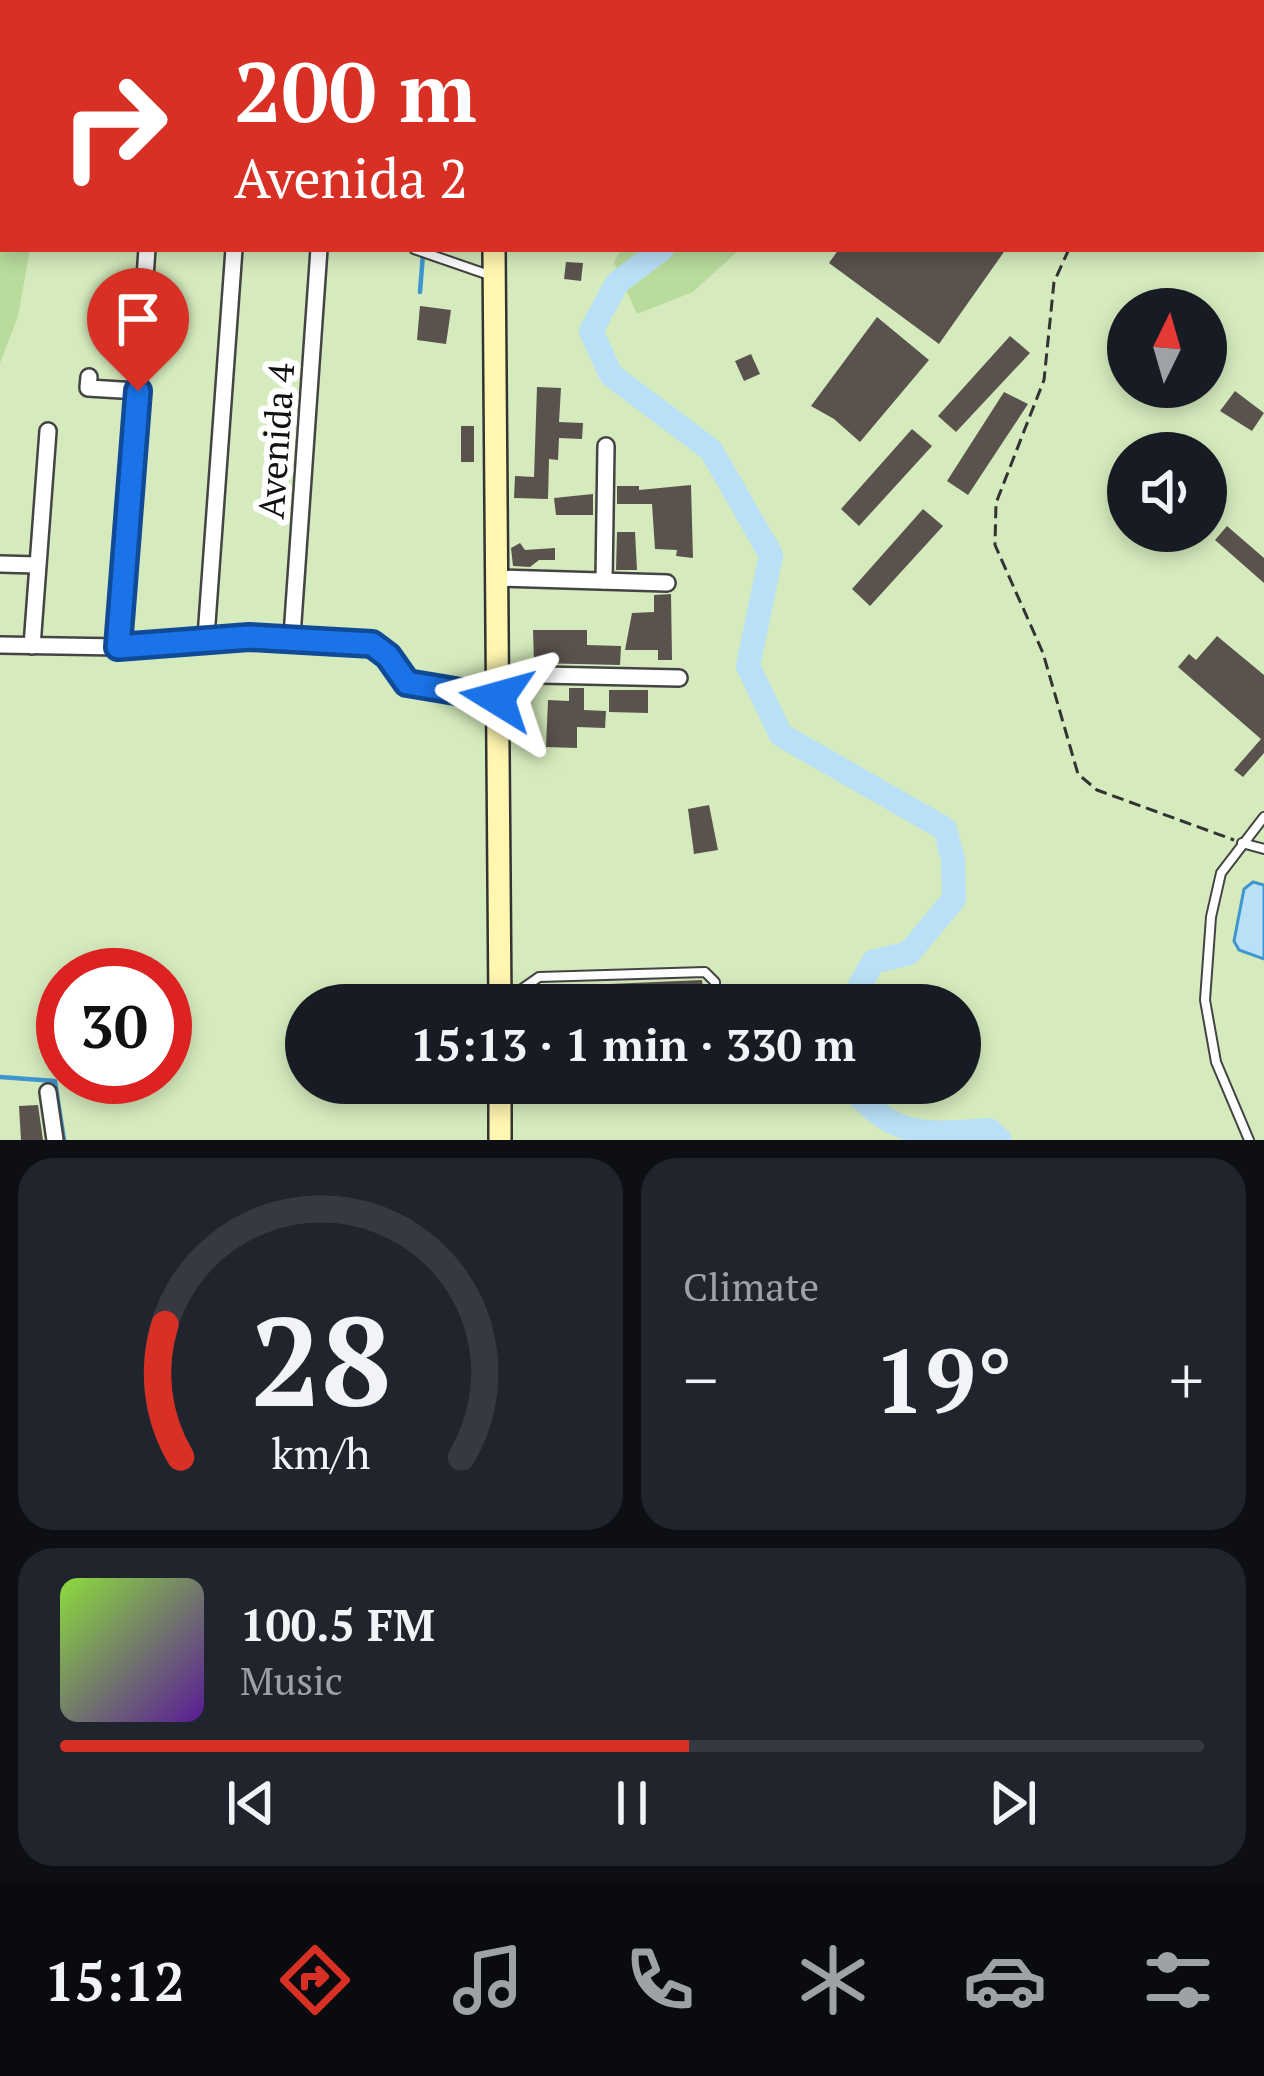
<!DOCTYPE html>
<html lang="en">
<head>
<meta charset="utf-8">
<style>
	:root { --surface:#171b24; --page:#20242c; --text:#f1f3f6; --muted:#9ea1a6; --line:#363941; --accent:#d93025 }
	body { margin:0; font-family:"PT Serif",serif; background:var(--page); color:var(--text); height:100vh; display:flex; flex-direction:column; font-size:45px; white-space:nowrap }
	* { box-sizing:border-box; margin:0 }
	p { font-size:39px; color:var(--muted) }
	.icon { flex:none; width:66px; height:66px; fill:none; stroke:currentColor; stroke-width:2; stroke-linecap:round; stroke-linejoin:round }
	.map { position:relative; height:1140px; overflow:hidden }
	.details { display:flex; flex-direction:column; gap:18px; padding:18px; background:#0d0f14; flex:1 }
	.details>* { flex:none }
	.banner { position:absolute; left:0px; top:0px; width:1266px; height:252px; box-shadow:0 6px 18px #0003; background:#d93025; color:#fff; overflow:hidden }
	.needle { width:78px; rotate:5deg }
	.fabs { position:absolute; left:1107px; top:288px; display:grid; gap:24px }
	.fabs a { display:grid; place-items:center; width:120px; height:120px; border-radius:50%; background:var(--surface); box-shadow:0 6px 18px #0003; font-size:60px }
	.speed { position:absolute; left:36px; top:948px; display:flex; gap:24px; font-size:60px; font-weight:700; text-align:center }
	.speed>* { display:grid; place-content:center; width:156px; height:156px; border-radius:50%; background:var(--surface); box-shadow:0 6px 18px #0003; line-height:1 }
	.speed .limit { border:18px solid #d22; background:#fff; color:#111 }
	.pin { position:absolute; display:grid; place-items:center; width:102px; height:102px; color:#fff; margin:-123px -51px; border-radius:50% 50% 50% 0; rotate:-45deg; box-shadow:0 0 12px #0007 }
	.pin .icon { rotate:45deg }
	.me { position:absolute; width:132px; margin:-66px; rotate:278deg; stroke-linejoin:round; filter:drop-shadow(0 0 9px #0008) }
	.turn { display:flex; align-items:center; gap:42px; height:252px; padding:0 36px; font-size:54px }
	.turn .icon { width:156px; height:156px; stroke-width:2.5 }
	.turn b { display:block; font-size:84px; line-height:102px }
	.big { font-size:90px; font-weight:700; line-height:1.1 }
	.details .tile { flex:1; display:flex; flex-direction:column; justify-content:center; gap:18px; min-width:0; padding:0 42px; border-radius:36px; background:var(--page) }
	.details .dial { align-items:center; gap:0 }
	.dial svg { height:312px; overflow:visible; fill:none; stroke:var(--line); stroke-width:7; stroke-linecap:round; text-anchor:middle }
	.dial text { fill:var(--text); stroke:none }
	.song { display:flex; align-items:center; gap:36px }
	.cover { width:144px; height:144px; border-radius:18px; background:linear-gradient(135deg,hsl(90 70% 55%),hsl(270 70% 35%)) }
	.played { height:12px; border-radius:6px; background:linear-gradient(90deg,var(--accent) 55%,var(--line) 55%) }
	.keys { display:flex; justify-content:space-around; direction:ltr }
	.heat { display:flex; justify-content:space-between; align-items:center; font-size:66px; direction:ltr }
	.details .tiles { flex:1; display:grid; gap:18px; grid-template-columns:1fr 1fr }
	.tile:last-child { grid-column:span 2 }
	.trip { position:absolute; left:285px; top:984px; width:696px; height:120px; border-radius:60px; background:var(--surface); box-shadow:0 6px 18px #0003; font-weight:700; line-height:120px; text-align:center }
	.tabs { display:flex; height:192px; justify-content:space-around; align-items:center; background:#090b0e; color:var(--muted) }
	.tabs .icon { width:84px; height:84px }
	.tabs .active { color:var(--accent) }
	.tabs b { font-size:54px; color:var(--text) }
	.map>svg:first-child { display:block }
</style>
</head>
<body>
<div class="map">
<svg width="1264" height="1140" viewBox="0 0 1264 1140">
	<rect width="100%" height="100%" fill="#fffdf5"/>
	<!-- green -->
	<path fill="#d5ebbd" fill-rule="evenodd" d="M 0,0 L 1264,0 L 1264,1140 L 0,1140 ZM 3,3 L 1263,3 L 1263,249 L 3,249 ZM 1128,309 L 1206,309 L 1206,387 L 1128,387 ZM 1128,453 L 1206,453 L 1206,531 L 1128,531 ZM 63,975 L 165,975 L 165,1077 L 63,1077 ZM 306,1005 L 960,1005 L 960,1083 L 306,1083 Z"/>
	<!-- forest -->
	<g fill="#b9dc9c">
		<path d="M 727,0 L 936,0 L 725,3 Z"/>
		<path d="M 0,23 L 3,249 L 29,249 L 29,255 L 18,316 L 0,363 Z"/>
		<path d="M 621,249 L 740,249 L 693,292 L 637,314 L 614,263 Z"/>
	</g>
	<!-- water -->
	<path fill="#b9e0f7" stroke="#3f96cf" stroke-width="3" d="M 1253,882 L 1264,885 L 1264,959 L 1239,950 L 1234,941 L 1244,889 Z"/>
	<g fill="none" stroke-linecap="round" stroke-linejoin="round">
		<!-- stream -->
		<g stroke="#3f96cf" stroke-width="4.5">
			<path d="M 507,3 L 509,0"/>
			<path d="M 420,292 L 423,254"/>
			<path d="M 0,1077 L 55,1081 L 64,1140"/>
		</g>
		<!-- river -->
		<g stroke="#b9e0f7" stroke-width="24">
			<path d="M 853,3 L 855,0"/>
			<path d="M 662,249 L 617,283 L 591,331 L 611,375 L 711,450 L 771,555 L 748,666 L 781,735 L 945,829 L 953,859 L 954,899 L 909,953 L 873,962 L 849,1005"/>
			<path d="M 847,1083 C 894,1138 921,1135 989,1130 L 1000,1140"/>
		</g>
	</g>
	<!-- building -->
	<g fill="#5a524d">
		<path d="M 839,249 L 1006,249 L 939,344 L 829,263 Z"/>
		<path d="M 566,262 L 583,263 L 581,281 L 564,279 Z"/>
		<path d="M 420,306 L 451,310 L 446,344 L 417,340 Z"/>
		<path d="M 877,317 L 929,360 L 860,442 L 834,419 L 811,406 Z"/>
		<path d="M 1010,336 L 1030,353 L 956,432 L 938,416 Z"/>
		<path d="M 751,354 L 760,374 L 744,381 L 735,361 Z"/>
		<path d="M 537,387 L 561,388 L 559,422 L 583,423 L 582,439 L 559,438 L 558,460 L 549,459 L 548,499 L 514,498 L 515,476 L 534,477 Z"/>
		<path d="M 1235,391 L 1264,413 L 1252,431 L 1220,411 Z"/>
		<path d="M 1004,392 L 1028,404 L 968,495 L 947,481 Z"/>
		<rect x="461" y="426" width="13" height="36"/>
		<path d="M 912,429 L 932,446 L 859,526 L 841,509 Z"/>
		<path d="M 691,485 L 693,558 L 676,556 L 677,550 L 655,549 L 652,504 L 617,504 L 617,486 L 639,486 L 639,490 Z"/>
		<path d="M 593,494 L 593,515 L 556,515 L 554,498 Z"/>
		<path d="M 923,509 L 943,526 L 870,606 L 852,589 Z"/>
		<path d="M 1227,526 L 1264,558 L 1264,583 L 1215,540 Z"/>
		<path d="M 617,532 L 635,532 L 637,570 L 616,570 Z"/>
		<path d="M 520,543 L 525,550 L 555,548 L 555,560 L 539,560 L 530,567 L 513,566 L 511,548 Z"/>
		<path d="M 671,594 L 672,660 L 658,660 L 658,650 L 625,650 L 632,613 L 654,612 L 654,595 Z"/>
		<path d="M 533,630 L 587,630 L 587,645 L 621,646 L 620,665 L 534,663 Z"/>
		<path d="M 1217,636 L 1264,675 L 1264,753 L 1243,777 L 1234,770 L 1261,739 L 1178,667 L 1189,654 L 1196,660 Z"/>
		<path d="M 569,688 L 584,688 L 584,710 L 606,711 L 605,728 L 577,727 L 577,748 L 546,747 L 548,700 L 569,701 Z"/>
		<path d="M 609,690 L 648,690 L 648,713 L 609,712 Z"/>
		<path d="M 709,805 L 718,850 L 694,854 L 688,809 Z"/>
		<path d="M 702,980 L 705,1005 L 540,1005 L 540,987 Z"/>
		<path d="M 38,1105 L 43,1140 L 21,1140 L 19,1106 Z"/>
	</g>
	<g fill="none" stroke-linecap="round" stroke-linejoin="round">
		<defs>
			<g id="lane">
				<path d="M 473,0 L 480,3"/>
				<path d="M 414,249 L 492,276"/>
				<path d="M 1242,843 L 1264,849"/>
				<path d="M 504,993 L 519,991 L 539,977 L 705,972 L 715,982 L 715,1005"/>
				<path d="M 513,1005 L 514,1005"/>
				<path d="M 1249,1140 L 1216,1062 L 1205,1000 L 1211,917 L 1221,873 L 1264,817"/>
			</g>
			<g id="street">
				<path d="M 89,377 L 88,388 L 138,391"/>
				<path d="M 0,564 L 37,565"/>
				<path d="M 496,578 L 667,583"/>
				<path d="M 604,581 L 606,446"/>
				<path d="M 292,636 L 319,249"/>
				<path d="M 206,637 L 234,249"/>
				<path d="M 0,645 L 119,647 L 206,637 L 321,638 L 372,644 L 388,656 L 407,683 L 497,698"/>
				<path d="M 32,646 L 48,431"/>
				<path d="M 119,647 L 147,249"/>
				<path d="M 497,674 L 679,678"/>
				<path d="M 48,1092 L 55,1140"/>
			</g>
			<g id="secondary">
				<path d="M 575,3 L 576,0"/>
				<path d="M 494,249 L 500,1005"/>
				<path d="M 500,1140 L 500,1083"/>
			</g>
		</defs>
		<!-- lane casing -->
		<use href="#lane" stroke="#444" stroke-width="12"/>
		<!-- street casing -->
		<use href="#street" stroke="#444" stroke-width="20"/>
		<!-- secondary casing -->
		<use href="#secondary" stroke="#333" stroke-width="26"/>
		<!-- path -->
		<g stroke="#333" stroke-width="3" stroke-dasharray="12 6" stroke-linecap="butt">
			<path d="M 1111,3 L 1111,0"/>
			<path d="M 0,80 L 3,80"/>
			<path d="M 1069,249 L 1054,282 L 1044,380 L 996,503 L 995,545 L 1043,653 L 1078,774 L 1097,790 L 1234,840"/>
		</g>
		<!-- lane -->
		<use href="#lane" stroke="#fff" stroke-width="8"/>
		<!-- street -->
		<use href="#street" stroke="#fff" stroke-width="15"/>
		<!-- secondary -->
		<use href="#secondary" stroke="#fff6b0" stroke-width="21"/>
	</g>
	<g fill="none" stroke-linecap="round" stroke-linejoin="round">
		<defs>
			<path id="route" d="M 138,391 L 118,647 L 249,637 L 372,644 L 388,656 L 407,683 L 497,698"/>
		</defs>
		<!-- route casing -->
		<use href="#route" stroke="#114b97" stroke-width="30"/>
		<!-- route -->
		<use href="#route" stroke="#1a73e8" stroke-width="21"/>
	</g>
	<g text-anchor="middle" stroke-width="12" stroke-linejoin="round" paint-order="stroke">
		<!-- street labels -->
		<g font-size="36" fill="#111" stroke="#fff">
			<text transform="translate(276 441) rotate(-86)" y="13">Avenida 4</text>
		</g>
	</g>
</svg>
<div class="fabs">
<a><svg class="needle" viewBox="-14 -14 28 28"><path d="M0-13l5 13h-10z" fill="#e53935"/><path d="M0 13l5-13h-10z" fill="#9ea1a6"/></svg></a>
<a><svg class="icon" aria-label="sound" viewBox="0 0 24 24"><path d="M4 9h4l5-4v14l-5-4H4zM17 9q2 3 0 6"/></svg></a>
</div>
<div class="speed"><div class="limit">30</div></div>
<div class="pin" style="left:138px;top:391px;background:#d93025"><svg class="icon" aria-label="arrive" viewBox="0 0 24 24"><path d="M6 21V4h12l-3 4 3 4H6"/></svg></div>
<svg class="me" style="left:497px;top:698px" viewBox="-20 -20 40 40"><path d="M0-17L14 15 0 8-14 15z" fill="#1a73e8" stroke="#fff" stroke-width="4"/></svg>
<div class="trip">15:13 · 1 min · 330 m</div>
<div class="banner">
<div class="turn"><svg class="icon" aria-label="right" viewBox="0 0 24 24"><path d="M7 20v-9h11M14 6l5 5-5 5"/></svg><div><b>200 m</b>Avenida 2</div></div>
</div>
</div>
<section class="details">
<div class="tiles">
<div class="tile dial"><svg viewBox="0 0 100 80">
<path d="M14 69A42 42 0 1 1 86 69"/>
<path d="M14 69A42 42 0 0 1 10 35" stroke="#d93025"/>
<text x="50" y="56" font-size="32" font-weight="700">28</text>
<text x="50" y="72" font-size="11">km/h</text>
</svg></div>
<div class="tile"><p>Climate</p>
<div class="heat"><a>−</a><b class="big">19°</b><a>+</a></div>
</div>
<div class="tile">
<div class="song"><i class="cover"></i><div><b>100.5 FM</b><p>Music</p></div></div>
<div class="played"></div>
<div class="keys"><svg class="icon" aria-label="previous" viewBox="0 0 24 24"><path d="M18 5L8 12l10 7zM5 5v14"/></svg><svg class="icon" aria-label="pause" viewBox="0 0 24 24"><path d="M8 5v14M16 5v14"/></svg><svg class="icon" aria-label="next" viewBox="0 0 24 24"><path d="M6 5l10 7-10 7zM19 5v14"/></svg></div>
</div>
</div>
</section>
<nav class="tabs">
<b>15:12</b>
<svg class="icon active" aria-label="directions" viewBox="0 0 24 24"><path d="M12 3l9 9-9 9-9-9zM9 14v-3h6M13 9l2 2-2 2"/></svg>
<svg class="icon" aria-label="music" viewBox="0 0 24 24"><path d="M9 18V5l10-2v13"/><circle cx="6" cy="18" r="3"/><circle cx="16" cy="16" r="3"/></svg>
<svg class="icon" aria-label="phone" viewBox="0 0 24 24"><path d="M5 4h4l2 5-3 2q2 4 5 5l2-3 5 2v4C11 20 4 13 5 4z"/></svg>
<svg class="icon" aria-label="climate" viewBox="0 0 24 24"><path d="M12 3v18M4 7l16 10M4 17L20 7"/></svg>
<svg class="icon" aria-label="car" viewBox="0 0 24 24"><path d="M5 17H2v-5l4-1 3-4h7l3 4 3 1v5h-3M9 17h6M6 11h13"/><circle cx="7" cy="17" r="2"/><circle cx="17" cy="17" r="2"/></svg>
<svg class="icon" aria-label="filters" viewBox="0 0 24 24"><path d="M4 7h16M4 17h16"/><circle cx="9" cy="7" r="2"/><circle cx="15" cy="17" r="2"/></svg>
</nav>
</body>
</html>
